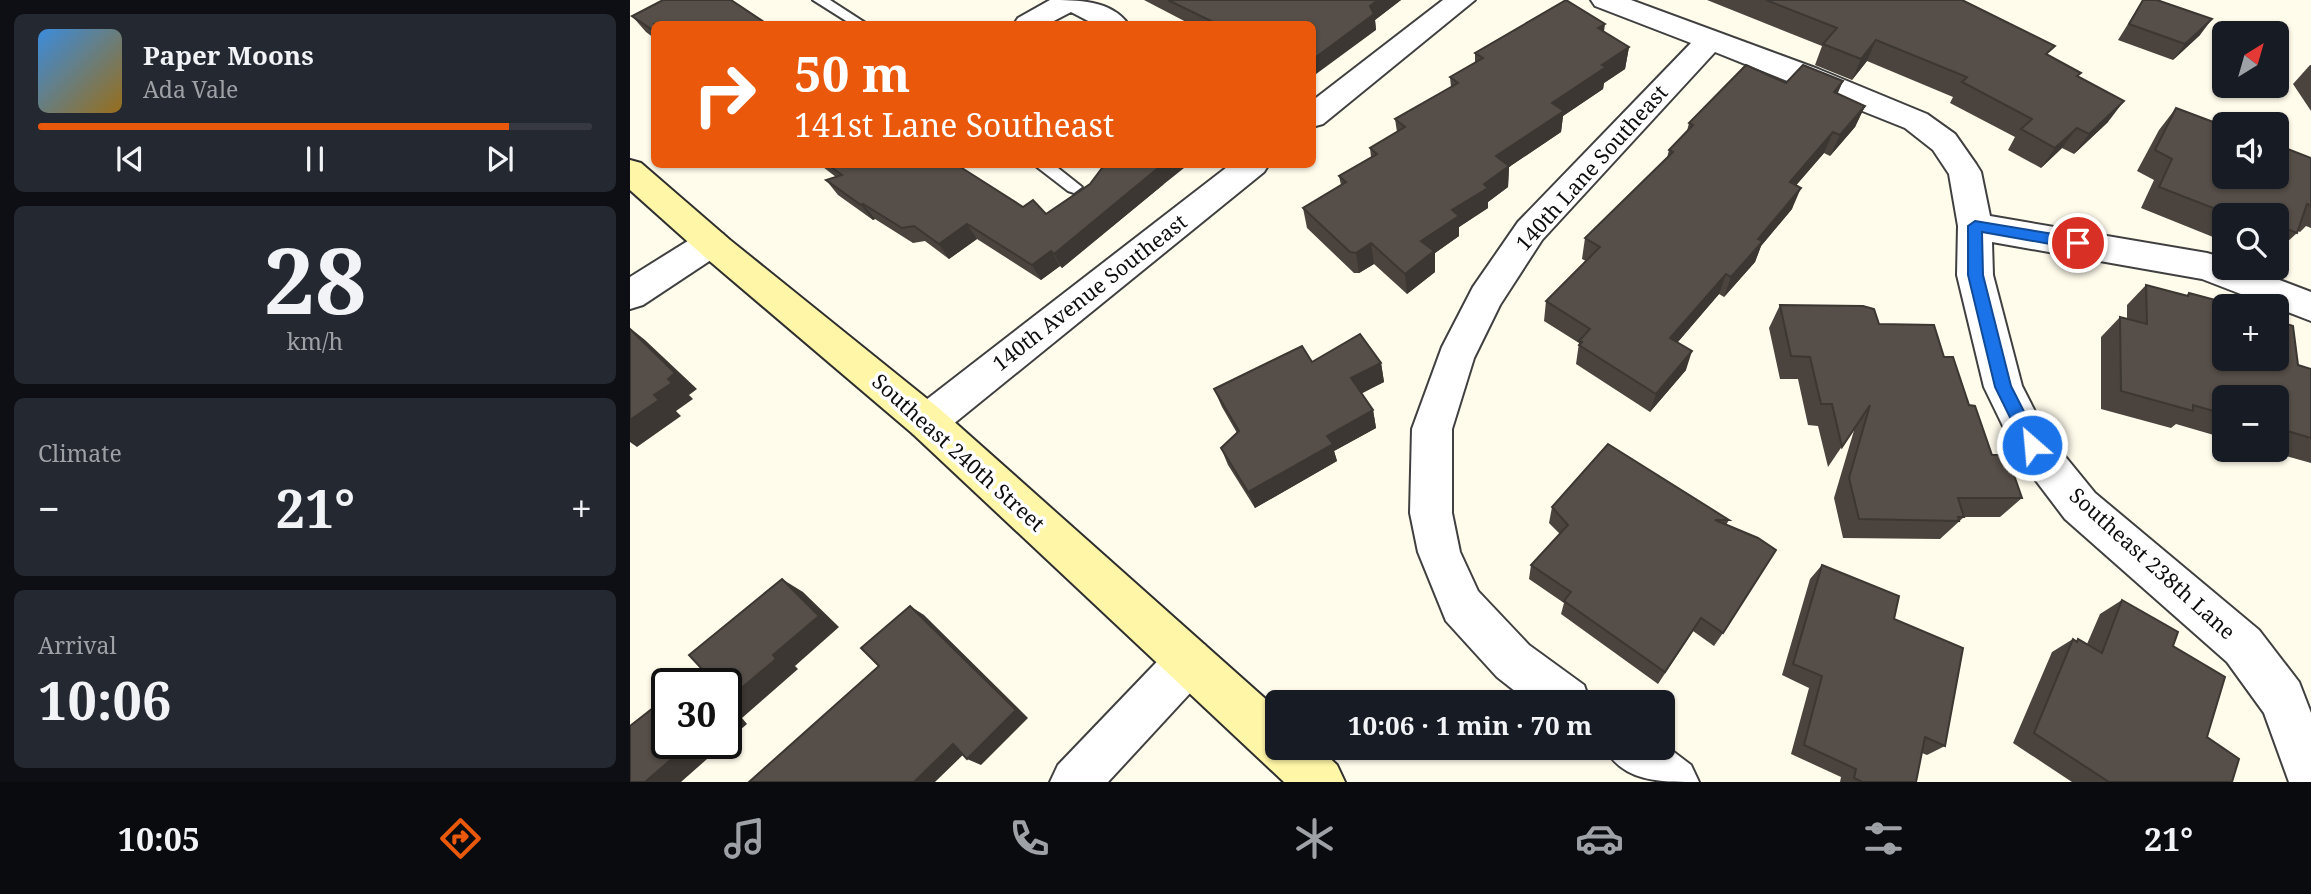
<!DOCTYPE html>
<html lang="en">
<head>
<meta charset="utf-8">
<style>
	:root { --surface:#171b24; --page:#242831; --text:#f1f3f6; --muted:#9ea1a6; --line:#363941; --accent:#ea580c }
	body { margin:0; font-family:"Noto Serif",serif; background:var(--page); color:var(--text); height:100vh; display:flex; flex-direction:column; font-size:26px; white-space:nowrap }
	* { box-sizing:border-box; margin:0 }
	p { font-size:23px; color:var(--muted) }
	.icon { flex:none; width:38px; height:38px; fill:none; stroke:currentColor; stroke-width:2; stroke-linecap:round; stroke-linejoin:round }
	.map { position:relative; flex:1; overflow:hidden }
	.details { display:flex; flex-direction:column; gap:14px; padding:14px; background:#0d0f14; width:630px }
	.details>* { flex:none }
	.guide { position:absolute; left:21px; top:21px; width:665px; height:147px; border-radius:10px; box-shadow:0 2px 5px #0004; background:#ea580c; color:#fff; overflow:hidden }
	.needle { width:46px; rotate:37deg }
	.controls { position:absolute; left:1582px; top:21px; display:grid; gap:14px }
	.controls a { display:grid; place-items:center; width:77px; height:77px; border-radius:10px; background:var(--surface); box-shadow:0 2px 5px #0004; font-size:35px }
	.speed { position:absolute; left:21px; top:668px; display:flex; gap:14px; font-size:35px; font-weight:700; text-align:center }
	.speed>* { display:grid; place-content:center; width:91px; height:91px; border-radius:50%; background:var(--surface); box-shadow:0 2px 5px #0004; line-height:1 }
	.speed .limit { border:4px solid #111; border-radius:10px; background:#fff; color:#111 }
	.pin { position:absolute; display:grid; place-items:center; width:60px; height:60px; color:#fff; margin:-30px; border:4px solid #fff; border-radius:50%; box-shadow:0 2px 7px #0007 }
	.me { position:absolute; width:77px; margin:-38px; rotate:333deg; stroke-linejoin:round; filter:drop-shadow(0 0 5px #0008) }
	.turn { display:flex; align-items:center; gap:24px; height:147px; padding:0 28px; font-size:32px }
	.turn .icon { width:91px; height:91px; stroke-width:2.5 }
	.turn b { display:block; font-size:49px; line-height:60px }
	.big { font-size:52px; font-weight:700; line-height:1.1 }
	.details .widget { flex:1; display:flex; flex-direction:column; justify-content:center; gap:10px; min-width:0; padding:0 24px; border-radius:10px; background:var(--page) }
	.details .dial { align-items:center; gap:0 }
	.dial b { font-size:91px; line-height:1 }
	.song { display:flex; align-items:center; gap:21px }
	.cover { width:84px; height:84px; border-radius:10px; background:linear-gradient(135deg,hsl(210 70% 55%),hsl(40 70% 35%)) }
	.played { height:7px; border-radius:4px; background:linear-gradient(90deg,var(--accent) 85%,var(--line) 85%) }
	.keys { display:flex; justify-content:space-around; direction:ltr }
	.heat { display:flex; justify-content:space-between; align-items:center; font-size:38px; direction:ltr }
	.trip { position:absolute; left:635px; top:690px; width:410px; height:70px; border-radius:10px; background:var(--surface); box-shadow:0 2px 5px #0004; font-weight:700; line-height:70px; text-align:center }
	.tabs { display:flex; height:112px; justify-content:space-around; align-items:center; background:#090b0e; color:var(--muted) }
	.tabs .icon { width:49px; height:49px }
	.tabs .active { color:var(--accent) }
	.tabs b { font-size:32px; color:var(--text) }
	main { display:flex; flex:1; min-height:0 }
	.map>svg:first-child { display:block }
</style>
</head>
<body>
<main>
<section class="details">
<div class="widget">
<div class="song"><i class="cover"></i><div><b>Paper Moons</b><p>Ada Vale</p></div></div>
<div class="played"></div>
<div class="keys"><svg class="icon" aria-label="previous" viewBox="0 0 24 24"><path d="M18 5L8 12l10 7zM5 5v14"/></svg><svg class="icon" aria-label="pause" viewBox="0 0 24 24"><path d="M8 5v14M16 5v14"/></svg><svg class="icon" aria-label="next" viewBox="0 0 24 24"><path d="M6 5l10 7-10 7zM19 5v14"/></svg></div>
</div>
<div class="widget dial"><b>28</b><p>km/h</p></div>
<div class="widget"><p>Climate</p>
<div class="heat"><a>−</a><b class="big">21°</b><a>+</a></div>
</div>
<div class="widget"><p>Arrival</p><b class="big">10:06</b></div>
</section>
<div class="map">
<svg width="1681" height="782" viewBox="0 0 1681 782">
	<rect width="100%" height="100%" fill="#fffcec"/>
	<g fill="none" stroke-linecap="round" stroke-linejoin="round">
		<defs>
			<g id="service">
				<path d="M 183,0 L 200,0 L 237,24 L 221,24 Z"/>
				<path d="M 403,164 L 423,164 L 452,187 L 444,193 L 438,191 Z"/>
			</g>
			<g id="minor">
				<path d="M 420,0 C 447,0 481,0 498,24 L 464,24 L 441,12 L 418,24 L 384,24 L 388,18 Z"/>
				<path d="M 813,0 L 845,0 L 693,124 L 682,127 L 682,101 Z"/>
				<path d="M 961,0 L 1001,0 L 1188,69 L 1297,114 L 1325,134 L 1346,164 L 1351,172 L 1360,216 L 1577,253 L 1594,258 L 1594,268 L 1618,268 L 1681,292 L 1681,321 L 1572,279 L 1362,242 L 1363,275 L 1392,386 L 1416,433 L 1465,493 L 1629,630 L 1669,682 L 1681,713 L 1681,782 L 1659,782 L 1634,713 L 1597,662 L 1435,519 L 1388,457 L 1354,387 L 1327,275 L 1328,226 L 1319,174 L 1303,150 L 1275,128 L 1085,52 L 912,240 L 870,305 L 844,358 L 822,429 L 822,513 L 830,552 L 848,591 L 899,645 L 954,685 L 960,702 L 899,702 L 867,677 L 816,621 L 788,552 L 780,513 L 782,429 L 812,347 L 843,287 L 888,222 L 1061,43 L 965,6 Z"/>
				<path d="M 601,164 L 639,164 L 634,172 L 311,434 L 297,439 L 283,434 L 277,422 L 283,410 Z"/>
				<path d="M 81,230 L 93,234 L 98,243 L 93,252 L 13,305 L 0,309 L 0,277 L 69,234 Z"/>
				<path d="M 559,638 L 575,645 L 582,661 L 575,677 L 478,782 L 420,782 L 428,765 L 543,645 Z"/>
				<path d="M 1032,743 L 1061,765 L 1069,782 C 1028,782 993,782 974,747 L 1032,747 Z"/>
			</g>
			<path id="secondary" d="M 0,160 L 11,163 L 100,240 L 311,410 L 648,710 L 648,747 L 688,747 L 707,765 L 715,782 L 654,782 L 283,434 L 76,258 L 0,190 Z"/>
		</defs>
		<!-- service casing -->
		<use href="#service" stroke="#404040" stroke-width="4"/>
		<!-- minor casing -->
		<use href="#minor" stroke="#404040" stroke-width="4"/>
		<!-- secondary casing -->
		<use href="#secondary" stroke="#2f2f2f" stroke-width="4"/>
		<!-- service -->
		<use href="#service" fill="#fff" fill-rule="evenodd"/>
		<!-- minor -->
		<use href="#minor" fill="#fff" fill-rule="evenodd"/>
		<!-- secondary -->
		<use href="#secondary" fill="#fff6a7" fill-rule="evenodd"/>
	</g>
	<!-- wall -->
	<g fill="#4a433e">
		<path d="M 514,0 L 771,0 L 745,20 L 746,30 L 682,24 L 560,24 Z"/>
		<path d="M 1077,0 L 1332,0 L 1419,56 L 1448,77 L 1478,122 L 1444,154 L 1432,148 L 1411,168 L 1378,150 L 1385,137 L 1320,103 L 1323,97 L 1237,61 L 1222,80 L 1185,65 L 1192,46 Z"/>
		<path d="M 1513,0 L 1570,35 L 1543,60 L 1488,40 Z"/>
		<path d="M 2,16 L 24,24 L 24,38 L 16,32 Z"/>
		<path d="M 974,32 L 999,47 L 995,69 L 974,83 L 973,89 L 933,116 L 931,132 L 879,167 L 878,187 L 858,202 L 858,208 L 829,227 L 829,236 L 805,253 L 805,272 L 777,294 L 744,264 L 729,273 L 724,273 L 677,228 L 673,208 L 711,185 L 709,176 L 741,157 L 740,148 L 767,132 L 765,119 L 821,87 L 820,77 L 845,63 L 845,53 Z"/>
		<path d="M 1680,65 L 1681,65 L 1681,111 L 1663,84 Z"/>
		<path d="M 1213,81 L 1207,93 L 1235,106 L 1225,127 L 1200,156 L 1194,153 L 1166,185 L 1162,209 L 1131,246 L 1125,262 L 1094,297 L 1089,294 L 1047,343 L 1056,370 L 1020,412 L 946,364 L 949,343 L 914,321 L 916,301 L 956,261 L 952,259 L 955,238 L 1037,158 L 1039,150 L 1057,131 L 1059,123 L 1156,83 Z"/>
		<path d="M 1546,108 L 1681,158 L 1681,228 L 1676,226 L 1670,232 L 1668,231 L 1667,233 L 1647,251 L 1647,215 L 1594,215 L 1594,233 L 1588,239 L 1511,208 L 1524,180 L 1507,171 L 1529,130 Z"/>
		<path d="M 189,164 L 324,164 L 393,207 L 416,214 L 534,184 L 432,268 L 430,266 L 411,280 L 347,239 L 319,259 L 295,241 L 283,243 L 245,219 L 243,220 L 208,195 L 196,180 L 206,177 Z"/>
		<path d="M 1516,285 L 1556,296 L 1559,293 L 1668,365 L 1681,369 L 1681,463 L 1635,450 L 1647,450 L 1647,397 L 1594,397 L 1594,438 L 1546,424 L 1541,428 L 1471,409 L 1471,337 L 1490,317 L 1497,319 L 1497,305 Z"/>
		<path d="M 1150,305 L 1249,324 L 1314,357 L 1339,405 L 1362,455 L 1392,498 L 1370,517 L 1334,517 L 1310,539 L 1213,538 L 1204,498 L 1225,427 L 1198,467 L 1188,426 L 1178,425 L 1168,379 L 1150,379 L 1139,328 Z"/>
		<path d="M 682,362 L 751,363 L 754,382 L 731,393 L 743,410 L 746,428 L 704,451 L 707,461 L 625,508 L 598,465 L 591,448 L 607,433 L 592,407 L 584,389 Z"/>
		<path d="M 922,507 L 1099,520 L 1096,525 L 1093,633 L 1084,646 L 1063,631 L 1028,684 L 931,614 L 934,603 L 899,579 L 901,565 L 930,534 L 919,523 Z"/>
		<path d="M 1192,565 L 1264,619 L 1315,746 L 1297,755 L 1292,753 L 1286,782 L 1210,782 L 1211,777 L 1161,754 L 1179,688 L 1152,675 L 1180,579 Z"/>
		<path d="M 1492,600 L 1543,646 L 1577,737 L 1602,782 L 1442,782 L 1383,743 L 1422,652 L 1443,639 L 1446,641 L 1448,639 L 1457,644 L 1470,614 Z"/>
	</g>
	<!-- shaded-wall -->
	<g fill="#3c3732">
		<path d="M 748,0 L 771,0 L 745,20 L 746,30 L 682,77 L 682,60 L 740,6 Z"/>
		<path d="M 1582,19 L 1570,35 L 1543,60 L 1555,44 Z"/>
		<path d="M 975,24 L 972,46 L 968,28 Z"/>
		<path d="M 1246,40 L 1237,61 L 1222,80 L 1231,59 Z"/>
		<path d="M 999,47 L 995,69 L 974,83 L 973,89 L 933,116 L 931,132 L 879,167 L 878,187 L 858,202 L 858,208 L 829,227 L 829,236 L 805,253 L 805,272 L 777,294 L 775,274 L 791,241 L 822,210 L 854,184 L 866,156 L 922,103 L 972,65 Z"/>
		<path d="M 1213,81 L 1204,102 L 1204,92 Z"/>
		<path d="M 1494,101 L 1478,122 L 1444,154 L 1459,134 Z"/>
		<path d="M 1235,106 L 1225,127 L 1200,156 L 1210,135 Z"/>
		<path d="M 1447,128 L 1432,148 L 1411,168 L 1425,148 Z"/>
		<path d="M 1203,132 L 1194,153 L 1151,203 L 1160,182 Z"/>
		<path d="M 533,164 L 559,164 L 534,184 L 432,268 L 424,254 Z"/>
		<path d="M 1171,188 L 1162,209 L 1131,246 L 1125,262 L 1094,297 L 1101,277 L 1128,239 Z"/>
		<path d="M 233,204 L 245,219 L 243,220 L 231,205 Z"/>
		<path d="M 337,224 L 347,239 L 319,259 L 309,244 Z"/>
		<path d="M 741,243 L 744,264 L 729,273 L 726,253 Z"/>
		<path d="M 421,251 L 430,266 L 411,280 L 402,265 Z"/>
		<path d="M 1096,274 L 1089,294 L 1035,357 L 1040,338 Z"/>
		<path d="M 0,328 L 15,340 L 67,389 L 59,395 L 63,399 L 46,411 L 51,416 L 7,447 L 0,442 L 0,420 L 24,395 Z"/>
		<path d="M 1062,351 L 1056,370 L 1020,412 L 1026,394 Z"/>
		<path d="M 751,363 L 754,382 L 725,397 L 721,378 Z"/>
		<path d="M 743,410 L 746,428 L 704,451 L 707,461 L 625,508 L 618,492 L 697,436 Z"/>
		<path d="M 152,579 L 173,592 L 209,627 L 165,666 L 168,669 L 112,718 L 117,724 L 96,742 L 96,701 L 143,655 Z"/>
		<path d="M 280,606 L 294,615 L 398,718 L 351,765 L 337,759 Z"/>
		<path d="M 59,744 L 94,744 L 51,782 L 15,782 Z"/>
		<path d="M 323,744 L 337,751 L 305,782 L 284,782 Z"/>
	</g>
	<!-- building -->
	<g fill="#564e48" stroke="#3c3732" stroke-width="2">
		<path d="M 33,0 L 101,0 L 137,24 L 24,24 L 24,31 L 2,16 Z"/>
		<path d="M 538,0 L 748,0 L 740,6 L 744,14 L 682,60 L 682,24 L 587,24 Z"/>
		<path d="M 936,0 L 975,24 L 968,28 L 999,47 L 972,65 L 976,67 L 922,103 L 934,111 L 866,156 L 879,166 L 854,184 L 858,188 L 822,210 L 829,216 L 791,241 L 804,251 L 775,274 L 741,243 L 726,253 L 720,252 L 673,208 L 716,182 L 709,176 L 747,154 L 740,148 L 775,127 L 765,119 L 828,83 L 820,77 L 853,58 L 845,53 Z"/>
		<path d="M 1136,0 L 1332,0 L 1425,46 L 1416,54 L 1451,73 L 1447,76 L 1494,101 L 1459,134 L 1447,128 L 1425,148 L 1391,129 L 1402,119 L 1332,82 L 1337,77 L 1246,40 L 1231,59 L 1193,44 L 1207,28 Z"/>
		<path d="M 1513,0 L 1527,0 L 1582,19 L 1555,44 L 1499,24 Z"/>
		<path d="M 1116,65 L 1156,83 L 1173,65 L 1213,81 L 1204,92 L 1235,106 L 1210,135 L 1203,132 L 1160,182 L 1171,188 L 1128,239 L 1133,241 L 1101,277 L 1096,274 L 1040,338 L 1062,351 L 1026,394 L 949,345 L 952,342 L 949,341 L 960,329 L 916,301 L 970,247 L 955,238 L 1043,152 L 1039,150 L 1063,125 L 1059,123 Z"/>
		<path d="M 1546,108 L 1594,126 L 1594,177 L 1647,177 L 1647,145 L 1681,158 L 1681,206 L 1677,204 L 1667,233 L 1647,225 L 1647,215 L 1624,215 L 1612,211 L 1610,215 L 1601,215 L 1529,187 L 1542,159 L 1525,150 Z"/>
		<path d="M 197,164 L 324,164 L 332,168 L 393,207 L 403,200 L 416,214 L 460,184 L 475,164 L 533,164 L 424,254 L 421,251 L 402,265 L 337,224 L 309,244 L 284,226 L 272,228 L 233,204 L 231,205 L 196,180 L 212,175 Z"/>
		<path d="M 1516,285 L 1558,296 L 1559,293 L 1600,304 L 1603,306 L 1594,306 L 1594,359 L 1647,359 L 1647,321 L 1663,326 L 1668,365 L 1681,369 L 1681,438 L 1647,428 L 1647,397 L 1594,397 L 1594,414 L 1563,405 L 1563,411 L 1491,391 L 1490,317 L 1517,324 Z"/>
		<path d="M 1150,305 L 1233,306 L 1244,309 L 1249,324 L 1304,325 L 1314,357 L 1323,357 L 1339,405 L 1345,406 L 1362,455 L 1377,455 L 1392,498 L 1328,498 L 1334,517 L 1328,517 L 1329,521 L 1229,519 L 1219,478 L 1240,405 L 1212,447 L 1202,404 L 1191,404 L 1180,357 L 1161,356 Z"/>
		<path d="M 0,329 L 45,373 L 38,379 L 42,383 L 24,395 L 29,400 L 0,420 Z"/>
		<path d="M 730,334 L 751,363 L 721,378 L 743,410 L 697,436 L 703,444 L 618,492 L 591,448 L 609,431 L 584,389 L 672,346 L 682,362 Z"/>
		<path d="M 978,444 L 1099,520 L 1085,520 L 1128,538 L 1146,550 L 1093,633 L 1071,618 L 1035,672 L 934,601 L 941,592 L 901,565 L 938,525 L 922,507 Z"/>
		<path d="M 1192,565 L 1269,596 L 1264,619 L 1333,648 L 1315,746 L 1295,737 L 1286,782 L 1232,782 L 1224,778 L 1226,769 L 1174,745 L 1192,676 L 1163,664 Z"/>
		<path d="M 152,579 L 189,616 L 143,655 L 146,659 L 96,701 L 96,684 L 53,684 L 72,669 L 59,655 Z"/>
		<path d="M 1492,600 L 1548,632 L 1543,646 L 1595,677 L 1577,737 L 1609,759 L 1602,782 L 1479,782 L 1404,733 L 1443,639 L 1447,642 L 1448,639 L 1472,653 Z"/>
		<path d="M 280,606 L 386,710 L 337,759 L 323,744 L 284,782 L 119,782 L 249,666 L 231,648 Z"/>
		<path d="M 37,697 L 37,744 L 59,744 L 15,782 L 0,782 L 0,726 Z"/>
	</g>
	<!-- route -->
	<path fill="#1a73e8" stroke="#114b97" stroke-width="2" d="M 1345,221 L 1448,238 L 1455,243 L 1448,249 L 1352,232 L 1353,275 L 1381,386 L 1411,445 L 1408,450 L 1402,452 L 1396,450 L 1365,387 L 1338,275 L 1338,226 Z"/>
	<g text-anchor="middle" stroke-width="7" stroke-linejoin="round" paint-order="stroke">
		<!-- street labels -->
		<g font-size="21" fill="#0d0d0d" stroke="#fff">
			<text transform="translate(962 168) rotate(-48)" y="7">140th Lane Southeast</text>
			<text transform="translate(460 293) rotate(-38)" y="7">140th Avenue Southeast</text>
			<text transform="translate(328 453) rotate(42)" y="7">Southeast 240th Street</text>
			<text transform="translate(1522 564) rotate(42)" y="7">Southeast 238th Lane</text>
		</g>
	</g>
</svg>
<div class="controls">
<a><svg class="needle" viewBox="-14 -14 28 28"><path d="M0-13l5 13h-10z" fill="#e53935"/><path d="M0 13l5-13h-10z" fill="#9ea1a6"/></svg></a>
<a><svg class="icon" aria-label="sound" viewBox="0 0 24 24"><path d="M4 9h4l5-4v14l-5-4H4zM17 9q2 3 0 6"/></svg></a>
<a><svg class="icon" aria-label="search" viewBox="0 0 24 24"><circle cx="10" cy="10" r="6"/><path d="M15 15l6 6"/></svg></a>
<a>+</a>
<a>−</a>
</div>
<div class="speed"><div class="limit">30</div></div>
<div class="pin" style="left:1448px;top:243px;background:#d93025"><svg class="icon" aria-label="arrive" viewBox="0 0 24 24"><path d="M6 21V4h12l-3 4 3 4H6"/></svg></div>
<svg class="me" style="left:1402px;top:445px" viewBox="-20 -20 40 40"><circle r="17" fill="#1a73e8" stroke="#fff" stroke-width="3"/><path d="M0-11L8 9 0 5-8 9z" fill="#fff"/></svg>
<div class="trip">10:06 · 1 min · 70 m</div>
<div class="guide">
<div class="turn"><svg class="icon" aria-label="right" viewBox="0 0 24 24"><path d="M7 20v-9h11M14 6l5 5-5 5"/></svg><div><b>50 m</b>141st Lane Southeast</div></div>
</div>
</div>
</main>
<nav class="tabs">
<b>10:05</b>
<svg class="icon active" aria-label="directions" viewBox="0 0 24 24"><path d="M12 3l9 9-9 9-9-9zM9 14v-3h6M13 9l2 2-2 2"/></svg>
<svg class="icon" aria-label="music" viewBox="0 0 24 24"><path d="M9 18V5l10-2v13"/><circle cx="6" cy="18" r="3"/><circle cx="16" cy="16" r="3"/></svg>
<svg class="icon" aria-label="phone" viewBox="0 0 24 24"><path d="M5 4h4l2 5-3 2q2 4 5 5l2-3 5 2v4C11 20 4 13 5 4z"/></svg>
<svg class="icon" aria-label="climate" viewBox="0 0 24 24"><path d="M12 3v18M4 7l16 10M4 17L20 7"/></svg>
<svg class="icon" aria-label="car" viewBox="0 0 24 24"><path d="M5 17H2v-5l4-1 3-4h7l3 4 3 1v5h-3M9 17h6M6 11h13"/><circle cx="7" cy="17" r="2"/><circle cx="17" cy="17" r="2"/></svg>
<svg class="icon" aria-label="filters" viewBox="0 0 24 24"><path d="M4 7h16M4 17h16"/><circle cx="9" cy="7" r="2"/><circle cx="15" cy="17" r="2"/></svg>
<b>21°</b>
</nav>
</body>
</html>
